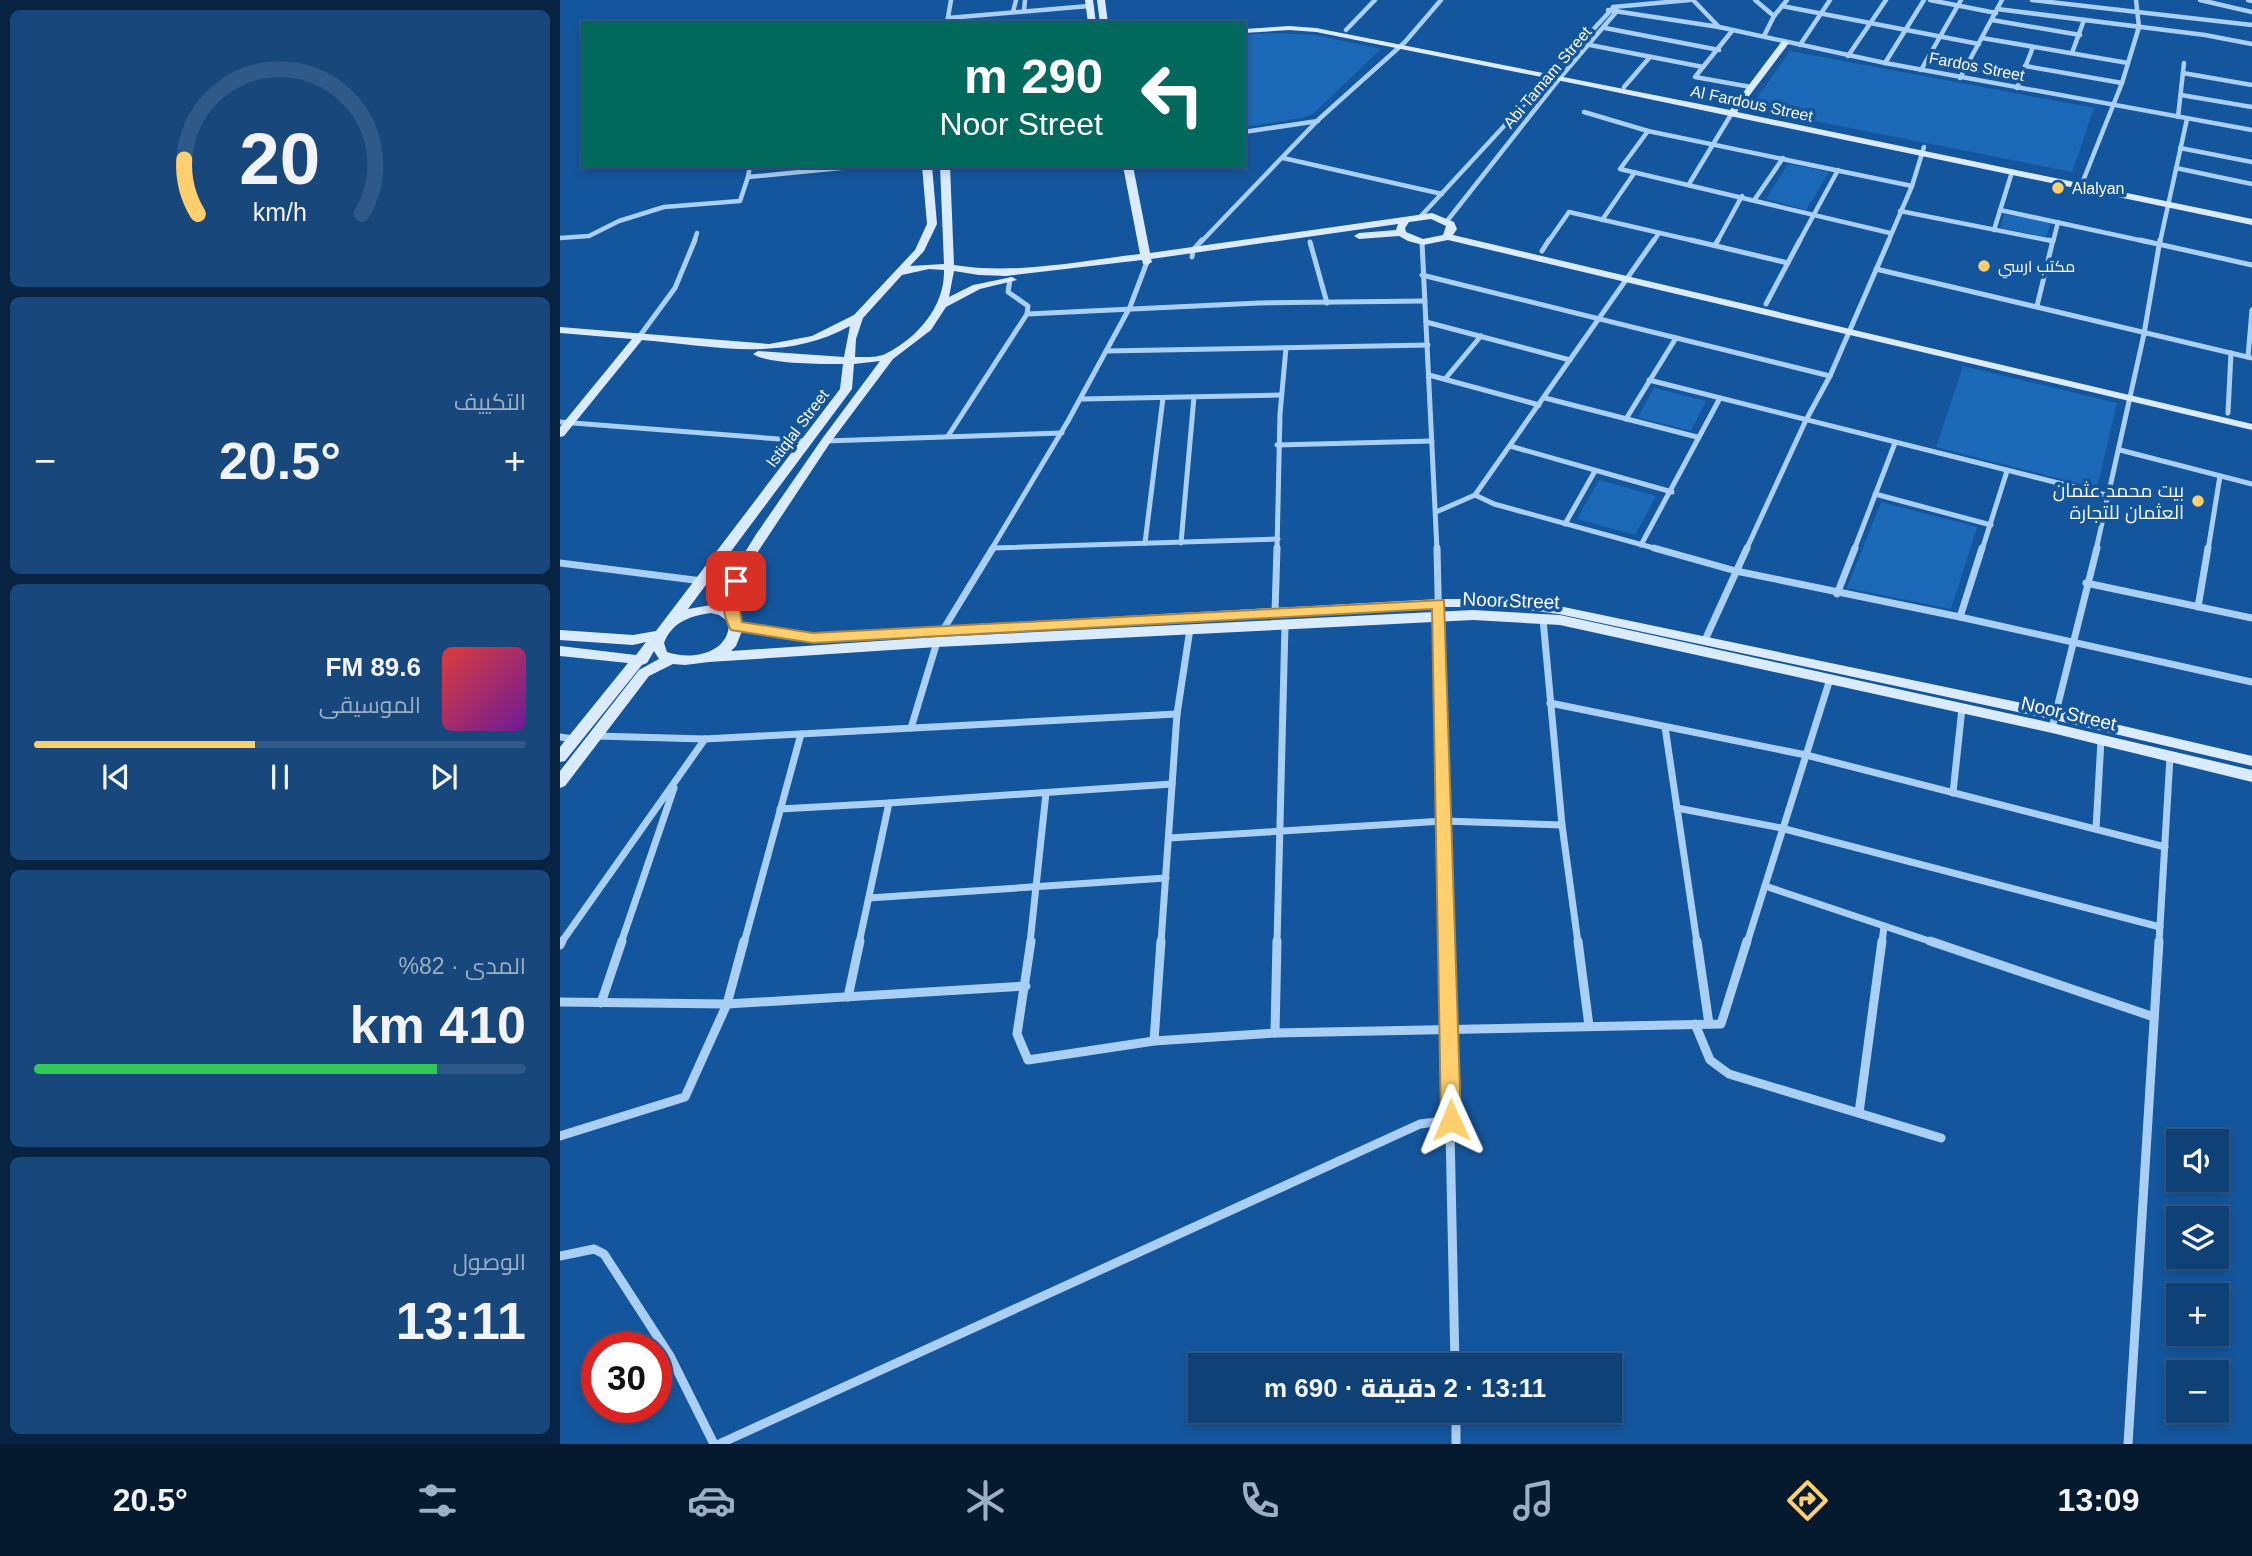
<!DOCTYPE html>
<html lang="ar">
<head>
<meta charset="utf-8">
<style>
	:root { --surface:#0f4076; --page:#18477b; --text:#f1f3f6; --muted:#9bafc5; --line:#2f5988; --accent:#ffce6d }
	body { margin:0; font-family:Helvetica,Cairo,sans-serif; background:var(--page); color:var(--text); direction:rtl; height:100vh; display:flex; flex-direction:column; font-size:26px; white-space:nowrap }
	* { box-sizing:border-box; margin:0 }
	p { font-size:23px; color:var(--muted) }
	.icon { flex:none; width:38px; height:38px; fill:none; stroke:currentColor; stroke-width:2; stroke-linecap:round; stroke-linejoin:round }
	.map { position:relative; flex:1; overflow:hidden; direction:ltr }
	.sheet { display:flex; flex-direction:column; gap:10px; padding:10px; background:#082341; width:560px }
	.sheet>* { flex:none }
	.hud { position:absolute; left:21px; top:21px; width:665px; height:147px; border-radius:0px; box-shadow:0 4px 10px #0003,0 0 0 2px var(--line); direction:rtl; background:#00695c; color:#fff; overflow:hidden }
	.tools { position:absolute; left:1606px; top:1129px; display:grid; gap:14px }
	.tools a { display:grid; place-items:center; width:63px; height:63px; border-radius:0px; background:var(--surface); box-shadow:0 4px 10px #0003,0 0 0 2px var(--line); font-size:35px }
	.speed { position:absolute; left:21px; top:1332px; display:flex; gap:14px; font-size:35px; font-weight:700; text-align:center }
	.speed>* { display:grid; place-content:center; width:91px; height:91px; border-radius:50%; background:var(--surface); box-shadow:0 4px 10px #0003,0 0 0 2px var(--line); line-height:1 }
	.speed .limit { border:10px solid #d22; background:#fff; color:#111 }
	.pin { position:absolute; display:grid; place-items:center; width:60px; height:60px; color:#fff; margin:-30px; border-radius:14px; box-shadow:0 4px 10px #0006 }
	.me { position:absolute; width:77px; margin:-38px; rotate:359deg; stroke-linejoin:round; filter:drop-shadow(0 0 5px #0008) }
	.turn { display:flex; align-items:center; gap:24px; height:147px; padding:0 28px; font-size:32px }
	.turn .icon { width:91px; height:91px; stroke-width:2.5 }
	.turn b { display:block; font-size:49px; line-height:60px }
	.big { font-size:52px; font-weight:800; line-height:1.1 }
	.sheet .tile { flex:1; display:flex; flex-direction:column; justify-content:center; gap:10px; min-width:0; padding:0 24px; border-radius:10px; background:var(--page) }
	.sheet .dial { align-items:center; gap:0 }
	.dial svg { height:182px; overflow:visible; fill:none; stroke:var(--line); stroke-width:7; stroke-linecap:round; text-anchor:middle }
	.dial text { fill:var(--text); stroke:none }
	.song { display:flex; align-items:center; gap:21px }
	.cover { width:84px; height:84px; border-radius:10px; background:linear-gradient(135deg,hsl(0 70% 55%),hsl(280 70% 35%)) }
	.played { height:7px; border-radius:4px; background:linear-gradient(90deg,var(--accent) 45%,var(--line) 45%) }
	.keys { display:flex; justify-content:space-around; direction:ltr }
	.heat { display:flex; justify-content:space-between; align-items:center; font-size:38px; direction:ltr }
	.charge { height:10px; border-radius:5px; background:linear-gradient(90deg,#34c759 82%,var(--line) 0) }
	.trip { position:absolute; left:628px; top:1353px; width:434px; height:70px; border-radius:0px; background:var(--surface); box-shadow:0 4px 10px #0003,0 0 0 2px var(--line); font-weight:800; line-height:70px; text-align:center; direction:rtl }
	.menu { display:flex; height:112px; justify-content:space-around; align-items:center; background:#061a2f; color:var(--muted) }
	.menu .icon { width:49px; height:49px }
	.menu .on { color:var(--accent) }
	.menu b { font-size:32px; color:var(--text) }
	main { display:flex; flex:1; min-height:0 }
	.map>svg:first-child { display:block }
</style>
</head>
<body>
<main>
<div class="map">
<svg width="1692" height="1444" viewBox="0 0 1692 1444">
	<rect width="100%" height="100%" fill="#14569d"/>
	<!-- green -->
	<g fill="#1c69b7">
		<path d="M 712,33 L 756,35 L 821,49 L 753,114 L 742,118 L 684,127 L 684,35 Z"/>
		<path d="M 1230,51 L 1534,108 L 1512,172 L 1190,108 Z"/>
		<path d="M 1228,164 L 1269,172 L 1246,210 L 1206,199 Z"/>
		<path d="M 1444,214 L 1491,223 L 1486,237 L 1441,228 Z"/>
		<path d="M 1403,366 L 1557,403 L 1537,488 L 1376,447 Z"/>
		<path d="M 1094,388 L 1146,401 L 1131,431 L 1078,417 Z"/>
		<path d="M 1039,480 L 1096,496 L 1075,535 L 1017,519 Z"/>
		<path d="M 1321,502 L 1417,527 L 1391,609 L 1287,588 Z"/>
	</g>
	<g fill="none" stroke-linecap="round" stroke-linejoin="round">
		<!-- street-far3 -->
		<g stroke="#aacff4" stroke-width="4.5">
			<path d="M 1133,0 L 1159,27"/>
			<path d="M 1195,0 L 1214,16"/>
			<path d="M 1370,0 L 1436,13"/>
			<path d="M 1472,0 L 1692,25"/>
			<path d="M 1640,0 L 1692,12"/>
			<path d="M 1688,0 L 1692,1"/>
			<path d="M 1222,6 L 1419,44"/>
			<path d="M 1053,7 L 1130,0"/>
			<path d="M 1437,9 L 1645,35 L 1692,44"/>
			<path d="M 1048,10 L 1159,27 L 1325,63 L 1692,130"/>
			<path d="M 464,11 L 465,0"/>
			<path d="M 453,12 L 456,0"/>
			<path d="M 388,18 L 529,6"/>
			<path d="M 1432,20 L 1520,35"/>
			<path d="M 387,23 L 391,0"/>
			<path d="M 1045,28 L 1159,50"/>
			<path d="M 786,30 L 815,0"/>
			<path d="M 1172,31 L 1135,77 L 1191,87"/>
			<path d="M 1204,36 L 1214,16 L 1227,0"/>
			<path d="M 1422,38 L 1568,63"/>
			<path d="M 1030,45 L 1143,67"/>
			<path d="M 1240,45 L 1270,0"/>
			<path d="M 1512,53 L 1524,20"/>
			<path d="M 1288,56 L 1326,0"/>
			<path d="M 1325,63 L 1364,0"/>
			<path d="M 1465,66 L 1562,83"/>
			<path d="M 1361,70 L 1401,0"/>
			<path d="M 1623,73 L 1692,85"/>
			<path d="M 1400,78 L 1442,0"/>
			<path d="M 1064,87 L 1090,57"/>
			<path d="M 1457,88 L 1473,47"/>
			<path d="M 1621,95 L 1692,107"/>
			<path d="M 1024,112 L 1088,131 L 1352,186"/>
			<path d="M 1618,117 L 1624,63"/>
			<path d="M 1088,131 L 1060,169 L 1330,233"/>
			<path d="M 684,132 L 758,121"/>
			<path d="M 1620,148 L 1692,162"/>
			<path d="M 723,158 L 882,194"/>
			<path d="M 1616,168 L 1692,184"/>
			<path d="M 188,177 L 190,166"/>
			<path d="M 1129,184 L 1172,113"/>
			<path d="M 1521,186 L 1562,83 L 1579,27 L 1576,0"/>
			<path d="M 1195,199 L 1223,158"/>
			<path d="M 1440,210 L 1588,242"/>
			<path d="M 1340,211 L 1492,241"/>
			<path d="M 861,216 L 1053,8"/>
			<path d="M 1042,220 L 1075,172"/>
			<path d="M 887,221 L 999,79 L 1057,11 L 1054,8"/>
			<path d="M 1434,230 L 1452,172"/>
			<path d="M 0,238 L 29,236 L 59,221 L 104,207 L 180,201 L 188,177 L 301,166"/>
			<path d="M 134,242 L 137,233"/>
			<path d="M 641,242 L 758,120 L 845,42 L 881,0"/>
			<path d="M 988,242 L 1009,212 L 1139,242"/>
			<path d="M 1093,242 L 1099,233"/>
			<path d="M 1157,242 L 1182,196"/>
			<path d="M 1239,242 L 1278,170"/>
			<path d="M 1328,242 L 1352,186 L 1364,147"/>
			<path d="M 1493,242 L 1498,222"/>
			<path d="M 1600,242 L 1627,119"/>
		</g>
		<!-- street-far2 -->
		<g stroke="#aacff4" stroke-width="5">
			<path d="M 1131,240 L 1228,263"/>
			<path d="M 1489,240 L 1492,241"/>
			<path d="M 1580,240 L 1692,265"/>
			<path d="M 750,242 L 767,303"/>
			<path d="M 862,242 L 877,550"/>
			<path d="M 1155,245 L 1158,240"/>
			<path d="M 982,251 L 989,240"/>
			<path d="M 632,257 L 633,250 L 642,240"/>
			<path d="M 1316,269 L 1692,358"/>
			<path d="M 862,275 L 1270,376"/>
			<path d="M 1206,304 L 1240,240"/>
			<path d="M 1477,306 L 1493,240"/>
			<path d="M 467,314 L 699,303 L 865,301"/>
			<path d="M 866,322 L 1010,360"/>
			<path d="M 79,337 L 115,288 L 135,240"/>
			<path d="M 546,351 L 868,345"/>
			<path d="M 1688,357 L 1692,310"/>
			<path d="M 869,375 L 979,405"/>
			<path d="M 885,379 L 921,336"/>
			<path d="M 1089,380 L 1550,496"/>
			<path d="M 985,398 L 1137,437"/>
			<path d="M 522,399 L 720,395"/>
			<path d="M 1668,413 L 1671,353"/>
			<path d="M 1066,419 L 1116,338"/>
			<path d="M 0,422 L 245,441"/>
			<path d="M 388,436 L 467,314 L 468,306 L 448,292 L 450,280"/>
			<path d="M 266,441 L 502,433"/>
			<path d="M 717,445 L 872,441"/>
			<path d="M 950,446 L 1112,492"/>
			<path d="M 1560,450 L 1692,484"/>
			<path d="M 1315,494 L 1431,525"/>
			<path d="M 915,495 L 934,504 L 1101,550"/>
			<path d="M 876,512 L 915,495 L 1094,240"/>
			<path d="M 1005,524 L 1035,471"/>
			<path d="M 585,543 L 603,398"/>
			<path d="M 621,543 L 634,397"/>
			<path d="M 1081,545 L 1160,398"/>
			<path d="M 432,548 L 718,539"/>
			<path d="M 431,550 L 508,421 L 570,307 L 587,262"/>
			<path d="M 717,550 L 720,414 L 726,348"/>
			<path d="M 1186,550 L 1246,420 L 1270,376 L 1329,240"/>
			<path d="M 1294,550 L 1335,443"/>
			<path d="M 1422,550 L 1447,471"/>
			<path d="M 1536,550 L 1584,334 L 1600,240"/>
			<path d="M 1648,550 L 1660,476"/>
		</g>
		<!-- street-far1 -->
		<g stroke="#aacff4" stroke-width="7">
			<path d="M 877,548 L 886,943"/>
			<path d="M 1094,548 L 1176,571 L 1400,617 L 1692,682"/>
			<path d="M 0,563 L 142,581"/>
			<path d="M 1526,583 L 1692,618"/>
			<path d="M 1277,594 L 1295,548"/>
			<path d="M 1638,607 L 1648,548"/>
			<path d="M 715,612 L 717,548"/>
			<path d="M 1400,617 L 1422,548"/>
			<path d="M 983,619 L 1002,825 L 1018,943"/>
			<path d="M 383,630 L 433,548"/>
			<path d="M 1145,640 L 1187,548"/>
			<path d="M 990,703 L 1246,755 L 1605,847"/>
			<path d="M 1105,727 L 1137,943"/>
			<path d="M 351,728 L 377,642"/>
			<path d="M 1492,728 L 1537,548"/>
			<path d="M 36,736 L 145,739 L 617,714"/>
			<path d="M 0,737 L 14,739"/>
			<path d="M 1393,793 L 1402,708"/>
			<path d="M 1117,808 L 1221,828 L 1600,927"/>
			<path d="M 220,809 L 329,803"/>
			<path d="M 1536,829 L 1541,740"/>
			<path d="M 609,838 L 884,821 L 1002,825"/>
			<path d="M 1205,886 L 1375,943"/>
			<path d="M 309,898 L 606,878"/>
			<path d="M 1,943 L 145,739"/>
			<path d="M 61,943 L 114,788"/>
			<path d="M 184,943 L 241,734"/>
			<path d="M 299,943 L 329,803 L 612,784"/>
			<path d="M 470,943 L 486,793"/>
			<path d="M 601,943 L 617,714 L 630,629"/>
			<path d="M 717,943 L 725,625"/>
			<path d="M 1187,943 L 1270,679"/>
			<path d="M 1322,943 L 1324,926"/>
			<path d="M 1599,943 L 1610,757"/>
		</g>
		<!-- street -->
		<g stroke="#aacff4" stroke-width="9">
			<path d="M 471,941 L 457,1034 L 468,1060 L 594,1041 L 715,1033 L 1161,1024 L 1187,941"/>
			<path d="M 886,941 L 895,1365"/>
			<path d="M 1018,941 L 1029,1026"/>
			<path d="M 1137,941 L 1149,1024"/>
			<path d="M 1370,941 L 1594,1017"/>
			<path d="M 0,945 L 2,941"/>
			<path d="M 288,997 L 300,941"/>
			<path d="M 0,1002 L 167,1004 L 466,986"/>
			<path d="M 41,1003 L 62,941"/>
			<path d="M 1135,1024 L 1150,1060 L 1169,1074 L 1381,1138"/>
			<path d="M 715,1033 L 717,941"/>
			<path d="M 594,1041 L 601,941"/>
			<path d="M 1299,1113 L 1322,941"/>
			<path d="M 0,1136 L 125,1097 L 167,1004 L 184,941"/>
			<path d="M 0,1256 L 34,1249 L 44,1254 L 110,1356 L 154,1444"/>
			<path d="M 896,1410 L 896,1444"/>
			<path d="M 159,1444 L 860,1124 L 891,1120"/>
			<path d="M 1568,1444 L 1599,941"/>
		</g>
		<!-- secondary -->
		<g fill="#daebfd" fill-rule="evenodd">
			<path d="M 525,0 L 533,0 L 536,23 L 528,23 Z"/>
			<path d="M 537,0 L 545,0 L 548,23 L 540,23 Z"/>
			<path d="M 729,26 L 756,28 L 1170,110 L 1222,41 L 1225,41 L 1229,43 L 1177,112 L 1692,219 L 1692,225 L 1041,89 L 756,32 L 729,30 L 684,33 L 684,29 Z"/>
			<path d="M 362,166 L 372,166 L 377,224 L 364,251 L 350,266 L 384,264 L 380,166 L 390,166 L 394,265 C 455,275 519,261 580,254 L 563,166 L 573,166 L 590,253 L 872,213 L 894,222 L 897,229 L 893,235 L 1692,424 L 1692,430 L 888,240 L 863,245 L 848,241 L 839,236 L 799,239 L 794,236 L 799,233 L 836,230 L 838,224 L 591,259 L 592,262 L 587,265 L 583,264 L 582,260 L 446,276 L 419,275 L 394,271 L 389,297 L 413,285 L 452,277 L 457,280 L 420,289 L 386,307 L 371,330 L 333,359 L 270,443 L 187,568 L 176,594 L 177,615 L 182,622 L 253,633 L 879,599 L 946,599 L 999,606 L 1495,710 L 1692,756 L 1692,766 L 1495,720 L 999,614 L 946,607 L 879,607 L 253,643 L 182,631 L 176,646 L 171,651 L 377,637 L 913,610 L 1000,615 L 1492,723 L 1692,770 L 1692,782 L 1492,733 L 1000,625 L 913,620 L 377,647 L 149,662 L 125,665 L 113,664 L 89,676 L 5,786 L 0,788 L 0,771 L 79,670 L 99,659 L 94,651 L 87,663 L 82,665 L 5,761 L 0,762 L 0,747 L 68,663 L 0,656 L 0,646 L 76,655 L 86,642 L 73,645 L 0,640 L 0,630 L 73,635 L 96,631 L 280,389 L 283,364 C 264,364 207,364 193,354 L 198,351 L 284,357 L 290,326 C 223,363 155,346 82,340 L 4,436 L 0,437 L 0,427 L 72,339 L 0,333 L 0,327 L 209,344 L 252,336 L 294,315 L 355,250 L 367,224 ZM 871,219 L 886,226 L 883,235 L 863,239 L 846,232 L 845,228 L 849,222 ZM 369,269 L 384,270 C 385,306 358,337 327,353 C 319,358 304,357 295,357 L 296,339 L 303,318 L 342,275 ZM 320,361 L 262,439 L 197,533 L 175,568 L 164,594 L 164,607 L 151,605 L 128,609 L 292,389 L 294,364 ZM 151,613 L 159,615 L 169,622 C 170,653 132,661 107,652 L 104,643 C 112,622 130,616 151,613 Z"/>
		</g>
	</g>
	<!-- route -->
	<path fill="#ffce6d" stroke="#a68647" stroke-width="2" d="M 176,576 L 183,581 L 177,594 L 182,622 L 253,633 L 884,600 L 901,1120 L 898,1126 L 891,1129 L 884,1126 L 881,1120 L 872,609 L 253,643 L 171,630 C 161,612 161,596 171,577 Z"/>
	<!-- markers -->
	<g fill="#ffce6d" stroke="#14569d" stroke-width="2.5">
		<circle cx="1498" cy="188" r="7"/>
		<circle cx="1424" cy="266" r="7"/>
		<circle cx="1638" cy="501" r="7"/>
	</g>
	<g text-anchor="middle" stroke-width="7" stroke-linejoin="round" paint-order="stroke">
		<!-- far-street labels -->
		<g font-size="16" fill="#fff" stroke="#14569d">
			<text transform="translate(1417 66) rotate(11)" y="6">Fardos Street</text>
			<text transform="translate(987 77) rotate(-50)" y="6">Abi Tamam Street</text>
			<text transform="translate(1192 103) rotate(12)" y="6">Al Fardous Street</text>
			<text transform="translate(237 428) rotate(-53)" y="6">Istiqlal Street</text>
		</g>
		<!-- far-poi labels -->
		<g font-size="16" fill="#fff" stroke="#14569d" text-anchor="start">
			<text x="1512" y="194">Alalyan</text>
			<text x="1438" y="272">مكتب ارسي</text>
		</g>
		<!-- poi labels -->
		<g font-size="19" fill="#fff" stroke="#14569d" text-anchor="end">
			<text x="1624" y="497">بيت محمد عثمان<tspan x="1624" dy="22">العثمان للتجارة</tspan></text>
		</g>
		<!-- street labels -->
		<g font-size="19" fill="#fff" stroke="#14569d">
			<text transform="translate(951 600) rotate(2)" y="7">Noor Street</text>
			<text transform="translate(1509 713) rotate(13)" y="7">Noor Street</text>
		</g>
	</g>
</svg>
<div class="tools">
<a><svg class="icon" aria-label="sound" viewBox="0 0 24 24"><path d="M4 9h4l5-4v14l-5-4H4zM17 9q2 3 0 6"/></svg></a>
<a><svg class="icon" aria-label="layers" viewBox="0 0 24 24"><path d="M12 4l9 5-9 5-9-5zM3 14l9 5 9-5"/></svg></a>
<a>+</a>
<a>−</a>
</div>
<div class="speed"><div class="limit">30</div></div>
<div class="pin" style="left:176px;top:581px;background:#d93025"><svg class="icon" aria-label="arrive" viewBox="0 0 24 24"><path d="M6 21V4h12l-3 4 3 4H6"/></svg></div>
<svg class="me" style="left:891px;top:1120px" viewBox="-20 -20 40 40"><path d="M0-17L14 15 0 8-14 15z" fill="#ffce6d" stroke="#fff" stroke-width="4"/></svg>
<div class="trip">13:11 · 2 دقيقة · 690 m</div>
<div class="hud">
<div class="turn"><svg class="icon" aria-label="left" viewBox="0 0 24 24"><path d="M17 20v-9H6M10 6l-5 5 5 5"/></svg><div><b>290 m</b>Noor Street</div></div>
</div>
</div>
<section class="sheet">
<div class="tile dial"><svg viewBox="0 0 100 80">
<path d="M14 69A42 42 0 1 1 86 69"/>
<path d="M14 69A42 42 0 0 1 8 45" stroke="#ffce6d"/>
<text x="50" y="56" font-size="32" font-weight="700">20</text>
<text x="50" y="72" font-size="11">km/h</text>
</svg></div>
<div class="tile"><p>التكييف</p>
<div class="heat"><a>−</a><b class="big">20.5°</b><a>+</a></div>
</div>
<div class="tile">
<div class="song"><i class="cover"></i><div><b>89.6 FM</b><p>الموسيقى</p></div></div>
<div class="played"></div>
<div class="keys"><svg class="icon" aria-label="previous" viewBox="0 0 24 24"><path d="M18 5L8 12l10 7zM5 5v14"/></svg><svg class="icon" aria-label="pause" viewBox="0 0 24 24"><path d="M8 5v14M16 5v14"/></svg><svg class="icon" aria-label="next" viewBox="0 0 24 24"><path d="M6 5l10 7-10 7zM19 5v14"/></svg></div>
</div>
<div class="tile"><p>المدى · 82%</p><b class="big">410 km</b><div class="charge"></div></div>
<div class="tile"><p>الوصول</p><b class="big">13:11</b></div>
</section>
</main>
<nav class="menu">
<b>13:09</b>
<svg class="icon on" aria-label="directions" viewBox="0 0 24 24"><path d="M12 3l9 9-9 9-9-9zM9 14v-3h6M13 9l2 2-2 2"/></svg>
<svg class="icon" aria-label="music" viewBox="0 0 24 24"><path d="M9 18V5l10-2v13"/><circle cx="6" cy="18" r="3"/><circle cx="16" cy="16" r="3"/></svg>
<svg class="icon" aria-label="phone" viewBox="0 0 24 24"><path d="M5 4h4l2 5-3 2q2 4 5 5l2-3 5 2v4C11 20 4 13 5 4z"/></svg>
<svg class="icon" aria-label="climate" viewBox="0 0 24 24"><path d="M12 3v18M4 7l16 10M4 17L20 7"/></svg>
<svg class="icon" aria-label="car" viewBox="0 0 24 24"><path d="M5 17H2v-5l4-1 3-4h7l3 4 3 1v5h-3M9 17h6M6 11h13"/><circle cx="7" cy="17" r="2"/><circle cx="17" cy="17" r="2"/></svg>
<svg class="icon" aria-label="filters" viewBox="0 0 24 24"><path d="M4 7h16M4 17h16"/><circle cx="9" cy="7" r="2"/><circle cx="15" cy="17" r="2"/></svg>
<b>20.5°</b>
</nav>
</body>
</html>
